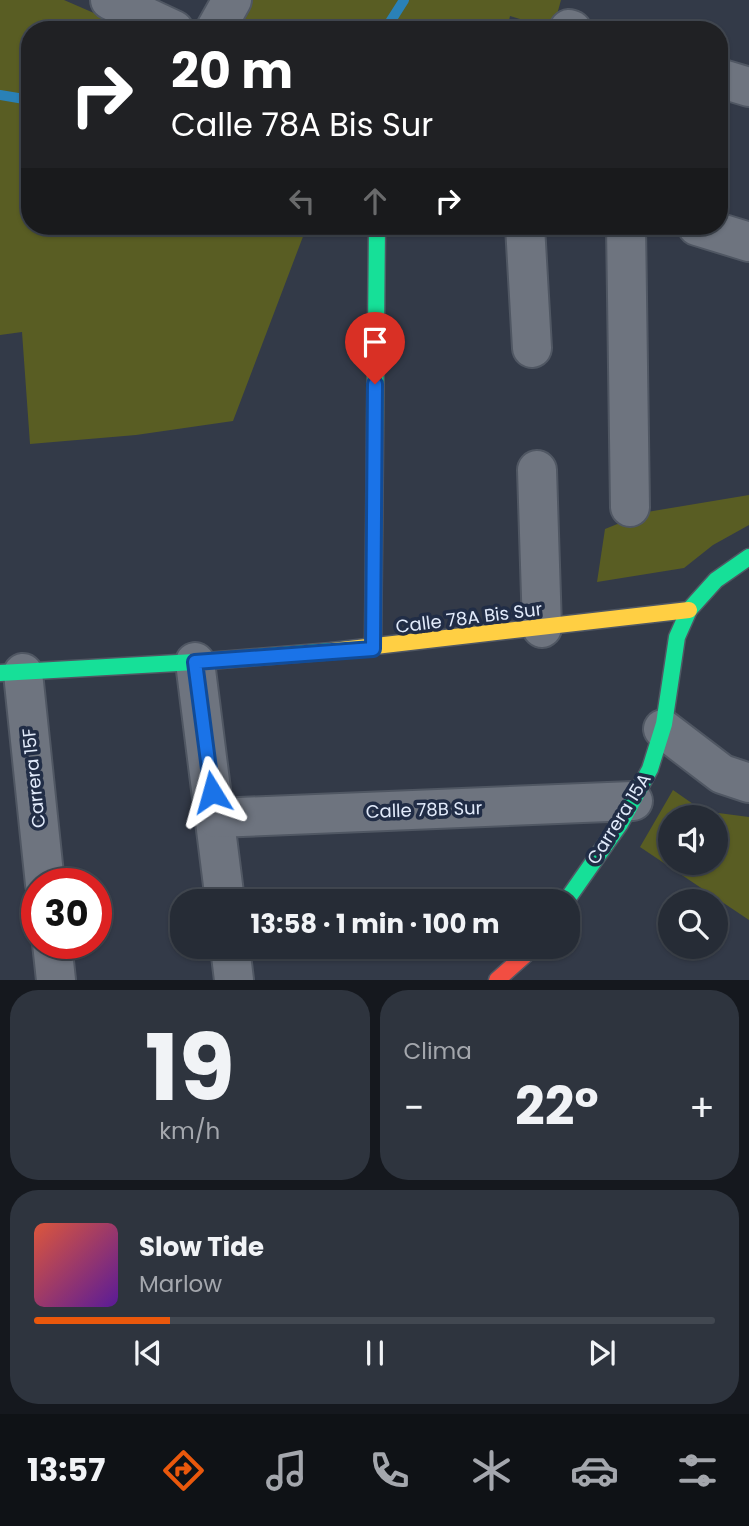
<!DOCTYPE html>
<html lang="es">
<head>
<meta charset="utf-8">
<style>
	:root { --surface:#262c36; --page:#2e343e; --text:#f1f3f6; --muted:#a4a7ad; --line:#424851; --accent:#ea580c }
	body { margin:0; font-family:Poppins,sans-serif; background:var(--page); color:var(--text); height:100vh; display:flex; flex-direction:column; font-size:26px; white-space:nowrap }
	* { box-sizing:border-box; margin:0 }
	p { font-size:23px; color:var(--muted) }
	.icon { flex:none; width:38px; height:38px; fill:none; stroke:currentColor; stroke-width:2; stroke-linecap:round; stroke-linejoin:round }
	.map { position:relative; height:980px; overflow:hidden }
	.drawer { display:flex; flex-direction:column; gap:10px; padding:10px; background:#15181e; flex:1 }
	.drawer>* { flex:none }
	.guide { position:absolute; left:21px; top:21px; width:707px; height:214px; border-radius:28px; box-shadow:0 2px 5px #0004,0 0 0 2px var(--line); background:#202124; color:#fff; overflow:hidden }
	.buttons { position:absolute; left:658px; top:805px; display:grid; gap:14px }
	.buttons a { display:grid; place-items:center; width:70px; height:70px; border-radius:50%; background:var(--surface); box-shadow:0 2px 5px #0004,0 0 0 2px var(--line); font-size:35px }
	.speed { position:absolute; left:21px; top:868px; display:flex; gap:14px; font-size:35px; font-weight:700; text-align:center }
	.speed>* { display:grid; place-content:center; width:91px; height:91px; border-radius:50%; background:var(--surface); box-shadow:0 2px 5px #0004,0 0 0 2px var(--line); line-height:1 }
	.speed .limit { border:10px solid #d22; background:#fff; color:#111 }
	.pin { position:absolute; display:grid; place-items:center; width:60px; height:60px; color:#fff; margin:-72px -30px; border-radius:50% 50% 50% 0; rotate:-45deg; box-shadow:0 0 7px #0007 }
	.pin .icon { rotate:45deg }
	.me { position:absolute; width:77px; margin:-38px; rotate:352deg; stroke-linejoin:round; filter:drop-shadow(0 0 5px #0008) }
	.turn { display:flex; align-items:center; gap:24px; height:147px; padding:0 35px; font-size:32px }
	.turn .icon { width:91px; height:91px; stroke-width:2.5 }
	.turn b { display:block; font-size:49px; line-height:60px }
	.lanes { display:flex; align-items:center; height:66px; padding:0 35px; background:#0003; justify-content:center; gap:35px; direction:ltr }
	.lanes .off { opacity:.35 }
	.big { font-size:52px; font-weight:700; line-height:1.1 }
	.drawer .widget { flex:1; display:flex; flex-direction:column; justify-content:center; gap:10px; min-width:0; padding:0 24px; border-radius:28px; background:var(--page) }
	.drawer .dial { align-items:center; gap:0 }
	.dial b { font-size:91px; line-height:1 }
	.song { display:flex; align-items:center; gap:21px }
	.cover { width:84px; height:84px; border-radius:10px; background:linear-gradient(135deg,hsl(10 70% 55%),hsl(270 70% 35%)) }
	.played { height:7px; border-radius:4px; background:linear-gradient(90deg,var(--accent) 20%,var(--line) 20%) }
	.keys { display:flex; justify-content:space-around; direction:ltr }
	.heat { display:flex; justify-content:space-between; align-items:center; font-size:38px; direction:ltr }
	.drawer .tiles { flex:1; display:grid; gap:10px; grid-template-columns:1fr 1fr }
	.widget:last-child { grid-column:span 2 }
	.trip { position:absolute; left:170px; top:889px; width:410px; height:70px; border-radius:28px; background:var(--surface); box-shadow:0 2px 5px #0004,0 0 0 2px var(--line); font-weight:700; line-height:70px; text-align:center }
	.dock { display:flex; height:112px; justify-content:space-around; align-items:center; background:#0f1216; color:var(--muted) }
	.dock .icon { width:49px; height:49px }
	.dock .on { color:var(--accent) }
	.dock b { font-size:32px; color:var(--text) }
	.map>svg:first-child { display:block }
</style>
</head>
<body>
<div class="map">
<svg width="749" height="980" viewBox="0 0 749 980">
	<rect width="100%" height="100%" fill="#333a48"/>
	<!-- green -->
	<g fill="#595d23" fill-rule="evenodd">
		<path d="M 0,0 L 64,0 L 133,30 L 30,30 L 30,226 L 307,226 L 233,421 L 136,435 L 30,444 L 22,332 L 0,335 Z"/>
		<path d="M 240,0 L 561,0 L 553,29 L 510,16 L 507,30 L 220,30 Z"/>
		<path d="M 749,495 L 749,525 L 713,545 L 684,568 L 597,582 L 605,529 L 647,512 Z"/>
		<path d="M 673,790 L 703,811 L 749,817 L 749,920 L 640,847 ZM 670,817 L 716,817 L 716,863 L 670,863 Z"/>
	</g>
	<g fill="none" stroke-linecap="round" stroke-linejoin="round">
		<!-- stream -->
		<g stroke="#2a81b7" stroke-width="10">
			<path d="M 385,30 L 404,0"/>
			<path d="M 0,95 L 30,100"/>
		</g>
		<defs>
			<g id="street">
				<path d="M 110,0 L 174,30"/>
				<path d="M 569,29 L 572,30"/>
				<path d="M 215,30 L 232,0"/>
				<path d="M 719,78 L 749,87"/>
				<path d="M 525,226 L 532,348"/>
				<path d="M 626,226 L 630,507"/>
				<path d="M 697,226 L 749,242"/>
				<path d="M 537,470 L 542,628"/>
				<path d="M 195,662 L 225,901"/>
				<path d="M 23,673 L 45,884"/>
				<path d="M 663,729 L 722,774 L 749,783"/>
				<path d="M 216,818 L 633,801"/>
				<path d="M 52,943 L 56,980"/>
				<path d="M 230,947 L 234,980"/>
			</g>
			<g id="fast">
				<path d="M 373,648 L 377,226"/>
				<path d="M 0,673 L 195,662 L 332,651"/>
				<path d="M 566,901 L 620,824 L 650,769 L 664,724 L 677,637 L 689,610 L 716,580 L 749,557"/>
			</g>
			<path id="slow" d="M 332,651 L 689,610"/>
			<path id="jam" d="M 497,980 L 534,947"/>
		</defs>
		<!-- street casing -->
		<use href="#street" stroke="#505763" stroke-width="42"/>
		<!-- fast casing -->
		<use href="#fast" stroke="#505763" stroke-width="19"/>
		<!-- slow casing -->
		<use href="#slow" stroke="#505763" stroke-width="19"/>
		<!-- jam casing -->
		<use href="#jam" stroke="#505763" stroke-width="19"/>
		<!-- street -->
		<use href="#street" stroke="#6e747f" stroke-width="38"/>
		<!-- fast -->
		<use href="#fast" stroke="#16e098" stroke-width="16"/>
		<!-- slow -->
		<use href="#slow" stroke="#ffcf43" stroke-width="16"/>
		<!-- jam -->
		<use href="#jam" stroke="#f24e42" stroke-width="16"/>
	</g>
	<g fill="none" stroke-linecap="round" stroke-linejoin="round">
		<defs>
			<path id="route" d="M 212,792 L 195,662 L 373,649 L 375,384"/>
		</defs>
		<!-- route casing -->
		<use href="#route" stroke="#114b97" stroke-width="18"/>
		<!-- route -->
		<use href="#route" stroke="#1a73e8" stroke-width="12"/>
	</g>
	<g text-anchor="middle" stroke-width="7" stroke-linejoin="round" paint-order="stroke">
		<!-- street labels -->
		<g font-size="18" fill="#e2ebfb" stroke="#212d46">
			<text transform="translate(469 618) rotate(-7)" y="6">Calle 78A Bis Sur</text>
			<text transform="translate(34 778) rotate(-96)" y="6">Carrera 15F</text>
			<text transform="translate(424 810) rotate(-2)" y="6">Calle 78B Sur</text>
			<text transform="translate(619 819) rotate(-58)" y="6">Carrera 15A</text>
		</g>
	</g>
</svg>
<div class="buttons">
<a><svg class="icon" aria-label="sound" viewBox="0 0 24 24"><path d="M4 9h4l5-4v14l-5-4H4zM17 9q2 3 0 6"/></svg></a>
<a><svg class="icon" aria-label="search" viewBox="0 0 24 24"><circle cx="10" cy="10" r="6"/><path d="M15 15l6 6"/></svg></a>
</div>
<div class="speed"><div class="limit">30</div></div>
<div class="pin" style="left:375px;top:384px;background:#d93025"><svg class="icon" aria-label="arrive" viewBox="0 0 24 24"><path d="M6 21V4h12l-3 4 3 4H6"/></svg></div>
<svg class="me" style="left:212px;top:792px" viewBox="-20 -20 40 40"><path d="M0-17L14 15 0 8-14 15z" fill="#1a73e8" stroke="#fff" stroke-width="4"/></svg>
<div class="trip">13:58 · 1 min · 100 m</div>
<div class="guide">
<div class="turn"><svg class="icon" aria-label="right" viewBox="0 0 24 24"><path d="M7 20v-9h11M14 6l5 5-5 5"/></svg><div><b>20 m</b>Calle 78A Bis Sur</div></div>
<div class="lanes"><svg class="icon off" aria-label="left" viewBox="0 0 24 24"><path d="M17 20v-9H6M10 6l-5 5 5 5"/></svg><svg class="icon off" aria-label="ahead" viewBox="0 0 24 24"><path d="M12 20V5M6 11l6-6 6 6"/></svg><svg class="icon" aria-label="right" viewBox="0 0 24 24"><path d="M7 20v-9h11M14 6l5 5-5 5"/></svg></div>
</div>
</div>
<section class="drawer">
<div class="tiles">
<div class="widget dial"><b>19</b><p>km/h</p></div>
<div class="widget"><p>Clima</p>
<div class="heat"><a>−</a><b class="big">22°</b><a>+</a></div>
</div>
<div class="widget">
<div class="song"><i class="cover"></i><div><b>Slow Tide</b><p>Marlow</p></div></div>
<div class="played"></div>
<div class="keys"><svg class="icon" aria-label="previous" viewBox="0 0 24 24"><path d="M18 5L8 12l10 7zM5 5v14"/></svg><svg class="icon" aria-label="pause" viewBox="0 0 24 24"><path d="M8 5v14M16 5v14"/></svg><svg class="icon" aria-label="next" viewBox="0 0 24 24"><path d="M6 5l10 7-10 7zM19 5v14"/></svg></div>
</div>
</div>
</section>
<nav class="dock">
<b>13:57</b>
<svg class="icon on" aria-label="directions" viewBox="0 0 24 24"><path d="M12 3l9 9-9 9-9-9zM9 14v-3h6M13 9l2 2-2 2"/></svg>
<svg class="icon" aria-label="music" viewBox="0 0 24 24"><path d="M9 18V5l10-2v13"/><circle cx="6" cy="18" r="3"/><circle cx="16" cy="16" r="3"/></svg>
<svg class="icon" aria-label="phone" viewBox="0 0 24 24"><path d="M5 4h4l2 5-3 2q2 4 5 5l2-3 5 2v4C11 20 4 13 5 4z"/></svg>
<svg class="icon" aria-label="climate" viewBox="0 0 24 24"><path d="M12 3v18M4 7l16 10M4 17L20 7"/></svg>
<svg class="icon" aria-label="car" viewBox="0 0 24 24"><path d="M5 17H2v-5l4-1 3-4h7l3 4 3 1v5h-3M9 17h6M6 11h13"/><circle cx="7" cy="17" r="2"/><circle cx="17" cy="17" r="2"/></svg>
<svg class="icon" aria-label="filters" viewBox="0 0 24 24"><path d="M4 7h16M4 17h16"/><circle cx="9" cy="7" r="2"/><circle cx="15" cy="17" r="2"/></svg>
</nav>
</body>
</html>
